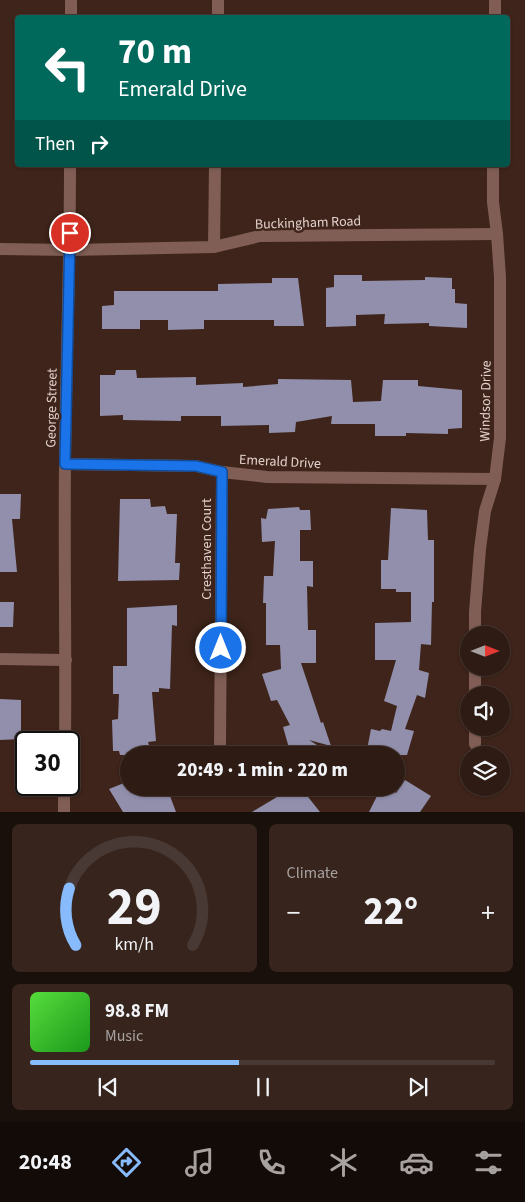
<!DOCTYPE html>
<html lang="en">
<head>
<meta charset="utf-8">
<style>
	:root { --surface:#2e1b14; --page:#36241d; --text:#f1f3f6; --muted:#a7a1a0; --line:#493934; --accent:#87bbfb }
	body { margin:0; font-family:"Source Sans 3",sans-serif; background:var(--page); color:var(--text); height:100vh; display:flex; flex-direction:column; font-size:19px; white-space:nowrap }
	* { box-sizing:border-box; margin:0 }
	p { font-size:16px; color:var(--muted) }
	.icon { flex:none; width:28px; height:28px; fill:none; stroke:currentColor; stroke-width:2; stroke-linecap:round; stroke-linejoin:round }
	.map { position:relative; height:812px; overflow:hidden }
	.sheet { display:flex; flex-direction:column; gap:12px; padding:12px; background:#190f0b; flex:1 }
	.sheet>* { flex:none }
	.hud { position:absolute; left:15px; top:15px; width:495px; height:152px; border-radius:5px; box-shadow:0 1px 4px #0004,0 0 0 1px var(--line); background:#00695c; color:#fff; overflow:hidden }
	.needle { width:32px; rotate:90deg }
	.fabs { position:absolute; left:460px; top:626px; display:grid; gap:10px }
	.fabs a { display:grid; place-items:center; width:50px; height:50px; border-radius:50%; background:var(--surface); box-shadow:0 1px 4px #0004,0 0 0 1px var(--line); font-size:25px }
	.speed { position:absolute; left:15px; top:731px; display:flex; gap:10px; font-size:25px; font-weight:700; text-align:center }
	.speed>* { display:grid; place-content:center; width:65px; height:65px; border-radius:50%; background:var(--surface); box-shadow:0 1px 4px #0004,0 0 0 1px var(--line); line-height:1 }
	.speed .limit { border:2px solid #111; border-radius:8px; background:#fff; color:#111 }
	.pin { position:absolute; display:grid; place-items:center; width:42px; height:42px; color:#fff; margin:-21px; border:2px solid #fff; border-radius:50%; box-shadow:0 1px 5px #0007 }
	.me { position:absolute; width:55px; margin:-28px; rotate:0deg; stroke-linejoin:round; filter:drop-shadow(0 0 4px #0008) }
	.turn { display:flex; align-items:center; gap:18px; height:105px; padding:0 20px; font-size:22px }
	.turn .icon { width:65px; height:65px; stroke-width:2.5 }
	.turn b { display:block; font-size:35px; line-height:42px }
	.then { display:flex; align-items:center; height:48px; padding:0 20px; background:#0003; gap:10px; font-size:19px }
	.big { font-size:38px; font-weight:800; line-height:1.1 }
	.sheet .widget { flex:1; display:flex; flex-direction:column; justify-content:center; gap:8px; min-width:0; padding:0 18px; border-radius:8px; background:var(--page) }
	.sheet .dial { align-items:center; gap:0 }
	.dial svg { height:130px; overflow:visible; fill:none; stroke:var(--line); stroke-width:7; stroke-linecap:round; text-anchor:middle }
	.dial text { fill:var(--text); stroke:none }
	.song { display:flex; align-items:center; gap:15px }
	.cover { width:60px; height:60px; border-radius:8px; background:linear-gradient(135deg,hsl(110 70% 55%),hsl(120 70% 35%)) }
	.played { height:5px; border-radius:2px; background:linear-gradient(90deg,var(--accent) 45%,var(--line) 45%) }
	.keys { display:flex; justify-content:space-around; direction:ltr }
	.heat { display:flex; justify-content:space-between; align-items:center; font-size:28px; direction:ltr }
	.sheet .tiles { flex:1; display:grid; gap:12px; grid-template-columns:1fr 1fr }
	.widget:last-child { grid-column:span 2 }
	.trip { position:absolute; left:120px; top:746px; width:285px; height:50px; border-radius:25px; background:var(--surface); box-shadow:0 1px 4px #0004,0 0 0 1px var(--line); font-weight:800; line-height:50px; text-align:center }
	.tab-bar { display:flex; height:80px; justify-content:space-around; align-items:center; background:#120b08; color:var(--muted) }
	.tab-bar .icon { width:35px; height:35px }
	.tab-bar .active { color:var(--accent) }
	.tab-bar b { font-size:22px; color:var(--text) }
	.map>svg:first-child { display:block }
</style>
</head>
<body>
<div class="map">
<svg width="525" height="812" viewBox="0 0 525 812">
	<rect width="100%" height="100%" fill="#3e241a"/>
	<!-- building -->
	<g fill="#918fac">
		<path d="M 334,275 L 362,275 L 362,281 L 425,280 L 425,277 L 452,278 L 452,289 L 455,289 L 455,303 L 467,304 L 467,328 L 429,326 L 429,323 L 384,324 L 385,314 L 356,315 L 356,326 L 326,327 L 326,288 L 334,287 Z"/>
		<path d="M 272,278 L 298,278 L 304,326 L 274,326 L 274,320 L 204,320 L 204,329 L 168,330 L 168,320 L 140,320 L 140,329 L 102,329 L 102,306 L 114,305 L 114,291 L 218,291 L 218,284 L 272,283 Z"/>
		<path d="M 116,370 L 136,370 L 137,378 L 196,377 L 196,385 L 243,383 L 243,387 L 278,384 L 278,379 L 351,380 L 353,402 L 381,401 L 383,380 L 418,380 L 418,386 L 462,390 L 462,428 L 448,429 L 448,434 L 406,433 L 406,436 L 375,436 L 375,424 L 331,424 L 332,416 L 296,422 L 295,432 L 269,433 L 269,425 L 221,426 L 221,416 L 181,416 L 181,421 L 123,420 L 123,415 L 100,416 L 100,375 L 115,375 Z"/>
		<path d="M 0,494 L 21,494 L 20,519 L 12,519 L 17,572 L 0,572 Z"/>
		<path d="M 120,499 L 150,499 L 151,507 L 165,506 L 167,514 L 177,514 L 175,563 L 180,563 L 179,580 L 118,581 Z"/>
		<path d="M 299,507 L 300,510 L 310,510 L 311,530 L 300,530 L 300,561 L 313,561 L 313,587 L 307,586 L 308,630 L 316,630 L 316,663 L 301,663 L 321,723 L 323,722 L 331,746 L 309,740 L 333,755 L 291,755 L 283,727 L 290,725 L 277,700 L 271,701 L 262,674 L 281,669 L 280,645 L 266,645 L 266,603 L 263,603 L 264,576 L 273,576 L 275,541 L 262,542 L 261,518 L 266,519 L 268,509 Z"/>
		<path d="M 391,508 L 427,510 L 428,540 L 434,540 L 434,602 L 432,602 L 431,645 L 421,644 L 419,670 L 429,673 L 425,698 L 417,695 L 405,729 L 414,731 L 407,755 L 366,755 L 371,729 L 380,731 L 382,729 L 391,731 L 397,706 L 384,701 L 396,660 L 375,660 L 375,623 L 411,622 L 411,592 L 396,592 L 396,589 L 381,589 L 381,560 L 388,560 Z"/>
		<path d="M 0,602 L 14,602 L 13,627 L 0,627 Z"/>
		<path d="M 177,605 L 177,626 L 172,625 L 170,689 L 159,688 L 159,692 L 152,692 L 156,741 L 148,742 L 149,745 L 145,745 L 145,755 L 120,755 L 119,751 L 113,751 L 112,720 L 118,719 L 119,694 L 113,694 L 113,666 L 127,666 L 127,608 Z"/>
		<path d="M 0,699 L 21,700 L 21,739 L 0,740 Z"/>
		<path d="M 405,780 L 431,796 L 420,812 L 369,812 L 378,794 L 383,797 L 389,788 L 396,793 Z"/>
		<path d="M 129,781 L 129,788 L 167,788 L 176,812 L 123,812 L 109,789 Z"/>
		<path d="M 292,788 L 301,788 L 320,812 L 252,812 Z"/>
	</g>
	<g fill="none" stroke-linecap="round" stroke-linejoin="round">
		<!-- minor -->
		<g stroke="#805e55" stroke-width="12">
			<path d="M 71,18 L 71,0"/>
			<path d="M 218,18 L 218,0"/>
			<path d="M 495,18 L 495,0"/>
			<path d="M 214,247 L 215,165"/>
			<path d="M 0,249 L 70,250 L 214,247 L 260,236 L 497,234"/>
			<path d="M 65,464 L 196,466 L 222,472 L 267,477 L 495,479"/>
			<path d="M 475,635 L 475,612 L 480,549 L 485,511 L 495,479 L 500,438 L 500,277 L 497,234 L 493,202 L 493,165"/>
			<path d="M 0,659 L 66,660"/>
			<path d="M 475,668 L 475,695"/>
			<path d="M 475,728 L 475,744"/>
			<path d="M 65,742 C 66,649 64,556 65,463 C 66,364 70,264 70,165"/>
			<path d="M 220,745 L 222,472"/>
			<path d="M 64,812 L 64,785"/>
		</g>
	</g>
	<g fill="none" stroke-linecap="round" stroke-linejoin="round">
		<defs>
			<path id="route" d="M 70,233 L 65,464 L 196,466 L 222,472 L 221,648"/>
		</defs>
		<!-- route casing -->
		<use href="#route" stroke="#114b97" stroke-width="12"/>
		<!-- route -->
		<use href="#route" stroke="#1a73e8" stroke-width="9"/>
	</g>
	<g text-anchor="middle" stroke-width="5" stroke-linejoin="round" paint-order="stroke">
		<!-- street labels -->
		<g font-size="14" fill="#e3d1cb" stroke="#3e241a">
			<text transform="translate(308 222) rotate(-2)" y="5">Buckingham Road</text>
			<text transform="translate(485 401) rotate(-89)" y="5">Windsor Drive</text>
			<text transform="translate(51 408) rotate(-89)" y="5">George Street</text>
			<text transform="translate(280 461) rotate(3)" y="5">Emerald Drive</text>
			<text transform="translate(206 549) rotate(-90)" y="5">Cresthaven Court</text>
		</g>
	</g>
</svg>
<div class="fabs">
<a><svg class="needle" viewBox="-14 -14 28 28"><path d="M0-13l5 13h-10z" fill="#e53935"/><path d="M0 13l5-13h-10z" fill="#a7a1a0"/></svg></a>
<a><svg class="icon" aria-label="sound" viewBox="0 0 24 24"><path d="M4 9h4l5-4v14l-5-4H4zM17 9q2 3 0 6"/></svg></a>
<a><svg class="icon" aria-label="layers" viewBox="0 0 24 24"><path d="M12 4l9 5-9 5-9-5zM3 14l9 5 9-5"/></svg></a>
</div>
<div class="speed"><div class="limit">30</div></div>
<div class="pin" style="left:70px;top:233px;background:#d93025"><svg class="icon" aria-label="arrive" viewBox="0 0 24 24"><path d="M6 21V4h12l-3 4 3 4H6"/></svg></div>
<svg class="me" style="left:221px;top:648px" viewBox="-20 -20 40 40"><circle r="17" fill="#1a73e8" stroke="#fff" stroke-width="3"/><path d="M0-11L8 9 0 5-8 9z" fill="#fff"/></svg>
<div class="trip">20:49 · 1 min · 220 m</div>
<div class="hud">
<div class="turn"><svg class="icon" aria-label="left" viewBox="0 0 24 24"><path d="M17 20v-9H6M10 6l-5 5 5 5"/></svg><div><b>70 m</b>Emerald Drive</div></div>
<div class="then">Then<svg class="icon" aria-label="right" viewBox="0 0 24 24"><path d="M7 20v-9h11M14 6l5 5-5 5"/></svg></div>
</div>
</div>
<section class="sheet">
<div class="tiles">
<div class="widget dial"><svg viewBox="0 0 100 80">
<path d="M14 69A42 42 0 1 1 86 69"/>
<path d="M14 69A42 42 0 0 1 10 34" stroke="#87bbfb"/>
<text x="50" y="56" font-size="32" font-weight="700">29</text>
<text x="50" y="72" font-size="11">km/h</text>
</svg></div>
<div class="widget"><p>Climate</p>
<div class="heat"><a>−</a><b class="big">22°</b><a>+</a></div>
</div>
<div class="widget">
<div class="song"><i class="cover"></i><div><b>98.8 FM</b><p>Music</p></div></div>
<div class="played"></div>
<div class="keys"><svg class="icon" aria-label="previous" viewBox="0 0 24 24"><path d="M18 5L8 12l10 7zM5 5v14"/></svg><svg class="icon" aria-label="pause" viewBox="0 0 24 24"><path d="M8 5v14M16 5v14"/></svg><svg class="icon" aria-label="next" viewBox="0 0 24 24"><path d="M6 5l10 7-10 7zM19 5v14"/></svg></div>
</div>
</div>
</section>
<nav class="tab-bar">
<b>20:48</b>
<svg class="icon active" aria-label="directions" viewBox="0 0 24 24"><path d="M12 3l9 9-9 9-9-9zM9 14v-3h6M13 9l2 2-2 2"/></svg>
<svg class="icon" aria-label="music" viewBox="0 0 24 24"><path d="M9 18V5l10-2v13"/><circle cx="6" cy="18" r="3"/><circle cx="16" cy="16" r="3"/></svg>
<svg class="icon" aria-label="phone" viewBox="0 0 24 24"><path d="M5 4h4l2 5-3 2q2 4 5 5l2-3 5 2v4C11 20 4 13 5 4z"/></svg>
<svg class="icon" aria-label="climate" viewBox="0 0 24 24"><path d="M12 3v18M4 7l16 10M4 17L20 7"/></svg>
<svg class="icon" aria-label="car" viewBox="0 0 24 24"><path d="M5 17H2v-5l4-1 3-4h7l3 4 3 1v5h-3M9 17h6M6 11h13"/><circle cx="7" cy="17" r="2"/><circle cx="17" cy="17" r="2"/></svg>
<svg class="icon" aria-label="filters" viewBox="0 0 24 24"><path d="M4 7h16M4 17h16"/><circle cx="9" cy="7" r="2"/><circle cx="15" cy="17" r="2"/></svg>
</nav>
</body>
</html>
